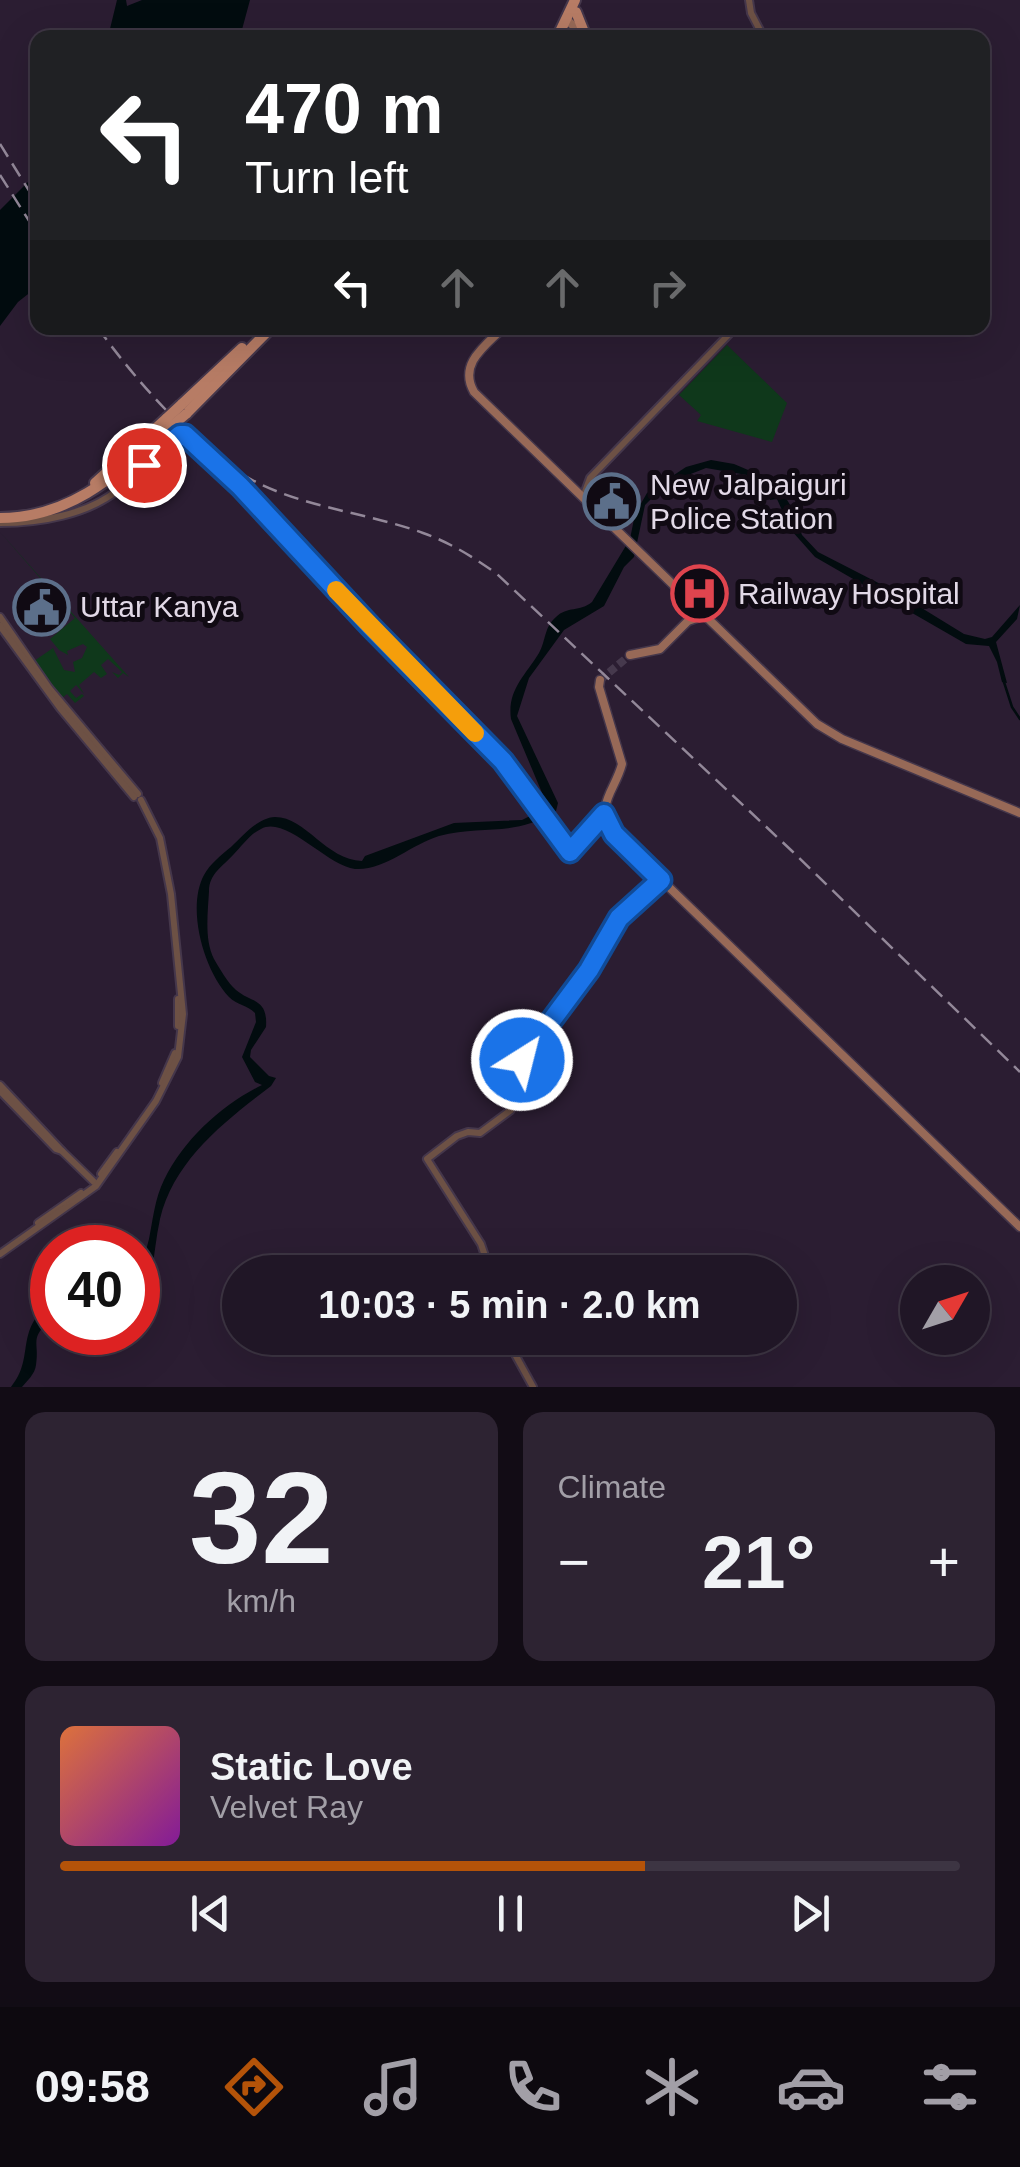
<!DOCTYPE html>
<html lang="en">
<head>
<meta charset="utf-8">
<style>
	:root { --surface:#201626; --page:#2d2332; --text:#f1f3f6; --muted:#a29fa7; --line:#3d3543; --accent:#b45309 }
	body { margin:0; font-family:Helvetica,sans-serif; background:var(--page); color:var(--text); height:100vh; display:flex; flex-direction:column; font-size:38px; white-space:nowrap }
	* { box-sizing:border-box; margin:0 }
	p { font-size:32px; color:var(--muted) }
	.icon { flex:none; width:55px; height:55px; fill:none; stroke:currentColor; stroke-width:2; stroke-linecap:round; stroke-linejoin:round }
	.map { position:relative; height:1387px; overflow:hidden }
	.drawer { display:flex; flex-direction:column; gap:25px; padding:25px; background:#120c15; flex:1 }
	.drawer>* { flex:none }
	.banner { position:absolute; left:30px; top:30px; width:960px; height:305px; border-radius:20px; box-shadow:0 10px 40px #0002,0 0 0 2px var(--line); background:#202124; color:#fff; overflow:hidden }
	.needle { width:65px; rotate:51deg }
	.buttons { position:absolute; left:900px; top:1265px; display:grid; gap:20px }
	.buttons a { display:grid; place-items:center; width:90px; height:90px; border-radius:50%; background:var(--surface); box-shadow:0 10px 40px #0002,0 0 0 2px var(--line); font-size:50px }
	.speed { position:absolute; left:30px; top:1225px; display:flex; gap:20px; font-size:50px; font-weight:700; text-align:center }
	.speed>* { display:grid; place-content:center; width:130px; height:130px; border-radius:50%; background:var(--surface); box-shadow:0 10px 40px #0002,0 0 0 2px var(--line); line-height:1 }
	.speed .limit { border:15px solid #d22; background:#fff; color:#111 }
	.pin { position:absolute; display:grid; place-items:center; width:85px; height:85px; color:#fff; margin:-42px; border:5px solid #fff; border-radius:50%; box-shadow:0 2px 10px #0007 }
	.me { position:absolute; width:110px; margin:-55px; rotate:36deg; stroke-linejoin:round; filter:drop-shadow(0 0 8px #0008) }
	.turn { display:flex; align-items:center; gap:35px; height:210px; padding:0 50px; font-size:45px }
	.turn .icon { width:130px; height:130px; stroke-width:2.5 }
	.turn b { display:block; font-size:70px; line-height:85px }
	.lanes { display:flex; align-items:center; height:95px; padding:0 50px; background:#0003; justify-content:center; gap:50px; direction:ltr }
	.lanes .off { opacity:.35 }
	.big { font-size:75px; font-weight:800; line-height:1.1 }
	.drawer .widget { flex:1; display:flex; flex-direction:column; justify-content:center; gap:15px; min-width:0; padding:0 35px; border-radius:20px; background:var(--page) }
	.drawer .dial { align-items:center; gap:0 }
	.dial b { font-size:130px; line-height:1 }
	.song { display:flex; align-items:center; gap:30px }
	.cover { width:120px; height:120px; border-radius:15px; background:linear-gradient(135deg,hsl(20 70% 55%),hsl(290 70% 35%)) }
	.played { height:10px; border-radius:5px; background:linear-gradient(90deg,var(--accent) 65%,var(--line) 65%) }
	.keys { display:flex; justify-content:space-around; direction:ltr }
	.heat { display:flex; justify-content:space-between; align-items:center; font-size:55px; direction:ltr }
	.drawer .tiles { flex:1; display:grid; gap:25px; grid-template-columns:1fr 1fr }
	.widget:last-child { grid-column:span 2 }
	.trip { position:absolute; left:222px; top:1255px; width:575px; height:100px; border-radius:50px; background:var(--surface); box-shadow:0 10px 40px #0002,0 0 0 2px var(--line); font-weight:800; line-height:100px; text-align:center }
	.tabs { display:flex; height:160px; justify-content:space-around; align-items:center; background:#0d090f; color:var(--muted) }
	.tabs .icon { width:70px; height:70px }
	.tabs .on { color:var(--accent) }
	.tabs b { font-size:45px; color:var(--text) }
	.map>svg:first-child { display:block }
</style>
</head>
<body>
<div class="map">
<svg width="1020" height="1387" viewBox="0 0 1020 1387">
	<rect width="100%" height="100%" fill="#2b1d32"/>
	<!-- green -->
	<g fill="#0f381b">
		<path d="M 727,345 L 787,403 L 772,442 L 697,421 L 701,415 L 679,395 Z"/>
		<path d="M 0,532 L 129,677 L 123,673 L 118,678 L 112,672 L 119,675 L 122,672 L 108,659 L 101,665 L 107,674 L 101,678 L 94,672 L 79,685 L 84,694 L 76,685 L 70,691 L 76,698 L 82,694 L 84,696 L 75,703 L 67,694 L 62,698 L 34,661 L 53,648 L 64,670 L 75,672 L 73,662 L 82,658 L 87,647 L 83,644 L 67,651 L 68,655 L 59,650 L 50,639 L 75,618 Z"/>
	</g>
	<!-- water -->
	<g fill="#020c0f">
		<path d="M 117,0 L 126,0 L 127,6 L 142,0 L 250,0 L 240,37 L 108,37 Z"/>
		<path d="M 37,173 L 37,287 L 18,302 L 0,326 L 0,210 Z"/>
		<path d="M 711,460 L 734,464 L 769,479 L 779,487 L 792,508 L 802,535 L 818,552 L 894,591 L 964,634 L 985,639 L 992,637 L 1020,605 L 1017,619 L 996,642 L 1007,683 L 1002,682 L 997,662 L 989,646 L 966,644 L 815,557 L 791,530 L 777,499 L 770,500 L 769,489 L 747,475 L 706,468 L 678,479 L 658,492 L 645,505 L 634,557 L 624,567 L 604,606 L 564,630 L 529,678 L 517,716 L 558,803 L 556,811 C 514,838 483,824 439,836 C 412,844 384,871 355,869 C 327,866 286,815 261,829 C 250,834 242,846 233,855 C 223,866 209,874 209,891 C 208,912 204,939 214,959 C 220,969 227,982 236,990 C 251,1003 268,998 266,1027 L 251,1050 L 250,1057 L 269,1076 L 276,1078 L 271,1086 C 225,1121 174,1160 160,1219 C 153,1250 155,1280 138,1308 C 137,1284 143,1262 149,1239 C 153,1219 155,1198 164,1180 C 185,1138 222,1105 262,1085 L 255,1082 L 242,1057 L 256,1022 L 255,1013 C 247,1005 237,1005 229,997 C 204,971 186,908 204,875 C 210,864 221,855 231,847 C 243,836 257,818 275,817 C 306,817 326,860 362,861 L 365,856 L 454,823 L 522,820 L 548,807 L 511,719 C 507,690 525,676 539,653 C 546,641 544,627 556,617 C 567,606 580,612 592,602 L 630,539 L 635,514 L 647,493 L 686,467 Z"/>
		<path d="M 52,1301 L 52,1319 C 28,1339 40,1341 36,1365 C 35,1374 27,1381 22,1387 L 11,1387 C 36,1356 13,1332 52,1301 Z"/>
	</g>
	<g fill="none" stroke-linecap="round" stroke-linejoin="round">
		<!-- stream -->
		<path stroke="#020c0f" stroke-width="2.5" d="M 1003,679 L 1012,707 L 1020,719"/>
		<!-- secondary-tunnel -->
		<path stroke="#46394d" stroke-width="8" stroke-dasharray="8 4" stroke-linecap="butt" d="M 600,680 L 630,655"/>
		<defs>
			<g id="tertiary">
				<path d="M 749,0 L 751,13 L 764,38"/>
				<path d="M 583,497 L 590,478 L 735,328"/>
				<path d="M 0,523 C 39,523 88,515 119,489 C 139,473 161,440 185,435 L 241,486 L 381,638 L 503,761 L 570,851 L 604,814"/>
				<path d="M 0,617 L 49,688 L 138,794"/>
				<path d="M 0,626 L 60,708 L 134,797"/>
				<path d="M 178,999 L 178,1026"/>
				<path d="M 162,1083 L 175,1053"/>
				<path d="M 0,1085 L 62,1151 L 56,1149 L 0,1091"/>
				<path d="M 62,1151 L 94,1182"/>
				<path d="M 101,1174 L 117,1152"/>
				<path d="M 38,1223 L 81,1193"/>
				<path d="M 0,1254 L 96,1186 L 156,1101 L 178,1057 L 183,1014 L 171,894 L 160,838 L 141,800"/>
				<path d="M 484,1272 L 486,1259 L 481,1244 L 427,1159 L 457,1136 L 468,1132 L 480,1133 L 511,1110 L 511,1096 L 537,1082 L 522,1062 L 525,1052 L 584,979 L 619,918 L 661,880"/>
				<path d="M 506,1338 L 533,1387"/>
			</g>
			<g id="secondary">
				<path d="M 567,20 L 587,38"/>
				<path d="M 503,328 C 485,346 458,364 474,392 L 817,724 L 842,739 L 1020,813"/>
				<path d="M 630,655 L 660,649 L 688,621 L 705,615"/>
				<path d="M 600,680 L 599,687 L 622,764 C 615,791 596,802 611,831 L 1020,1227"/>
			</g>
			<g id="primary">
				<path d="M 576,12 L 584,32"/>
				<path d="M 557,38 L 575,0"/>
				<path d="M 181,405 L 242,348"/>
				<path d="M 186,414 L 271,328"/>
				<path d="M 95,483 L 167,418"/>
				<path d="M 0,518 C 74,518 121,470 173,425"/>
			</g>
		</defs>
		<!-- tertiary casing -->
		<use href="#tertiary" stroke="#45374b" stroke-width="10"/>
		<!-- secondary casing -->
		<use href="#secondary" stroke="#45374b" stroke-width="11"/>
		<!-- primary casing -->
		<use href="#primary" stroke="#45374b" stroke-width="14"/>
		<!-- tertiary -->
		<use href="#tertiary" stroke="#6d5145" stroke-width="6"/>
		<!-- secondary -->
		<use href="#secondary" stroke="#976957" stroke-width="8"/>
		<!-- primary -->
		<use href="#primary" stroke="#b77c65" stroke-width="10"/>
		<!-- rail -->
		<g stroke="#938899" stroke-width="2.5" stroke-dasharray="15 8" stroke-linecap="butt">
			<path d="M 0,144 L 38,205"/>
			<path d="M 0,175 L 38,235"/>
			<path d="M 98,328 C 136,381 202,457 262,485 C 314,509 371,514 423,533 C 451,543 473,557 497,574 L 793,852 L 1020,1072"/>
		</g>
		<defs>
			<g id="primary-bridge">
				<path d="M 167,418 L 181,405"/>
				<path d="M 173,425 L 186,414"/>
			</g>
		</defs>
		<!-- primary-bridge casing -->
		<use href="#primary-bridge" stroke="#45374b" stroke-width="14" stroke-linecap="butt"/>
		<!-- primary-bridge -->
		<use href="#primary-bridge" stroke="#b77c65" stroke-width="10"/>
	</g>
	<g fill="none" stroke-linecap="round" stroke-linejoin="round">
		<defs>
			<path id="route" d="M 144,465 L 180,435 L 185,435 L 240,486 L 370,626 L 503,761 L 570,852 L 604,814 L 614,834 L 661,880 L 619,918 L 589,970 L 522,1060"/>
		</defs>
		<!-- route casing -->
		<use href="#route" stroke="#114b97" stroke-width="25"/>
		<!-- route -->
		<use href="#route" stroke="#1a73e8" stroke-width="18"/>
		<!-- slow -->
		<path stroke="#f59e0b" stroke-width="18" d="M 336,590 L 475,733"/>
	</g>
	<!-- icons -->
	<defs>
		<symbol id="civic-ring" viewBox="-11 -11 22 22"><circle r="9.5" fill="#100a13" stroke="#5c6f8a" stroke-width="1.5"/><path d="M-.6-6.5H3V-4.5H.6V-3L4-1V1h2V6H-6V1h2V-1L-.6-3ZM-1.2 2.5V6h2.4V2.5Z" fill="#5c6f8a"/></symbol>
		<symbol id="hospital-ring" viewBox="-11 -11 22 22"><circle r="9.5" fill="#100a13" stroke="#e0444e" stroke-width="1.5"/><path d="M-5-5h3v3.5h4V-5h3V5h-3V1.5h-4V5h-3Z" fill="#e0444e"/></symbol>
	</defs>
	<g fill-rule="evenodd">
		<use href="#civic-ring" x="580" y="470" width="63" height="63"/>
		<use href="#hospital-ring" x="668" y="562" width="63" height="63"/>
		<use href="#civic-ring" x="10" y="576" width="63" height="63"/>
	</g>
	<g text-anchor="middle" stroke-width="10" stroke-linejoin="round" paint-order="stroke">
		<!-- poi labels -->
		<g font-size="30" fill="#e2d9e7" stroke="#100a13" text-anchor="start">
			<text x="650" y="495">New Jalpaiguri<tspan x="650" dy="34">Police Station</tspan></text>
			<text x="738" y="604">Railway Hospital</text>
			<text x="80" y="617">Uttar Kanya</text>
		</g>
	</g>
</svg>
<div class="buttons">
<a><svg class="needle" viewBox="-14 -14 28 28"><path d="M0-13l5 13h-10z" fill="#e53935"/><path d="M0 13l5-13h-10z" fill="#a29fa7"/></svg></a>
</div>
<div class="speed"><div class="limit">40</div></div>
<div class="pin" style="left:144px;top:465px;background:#d93025"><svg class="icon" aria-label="arrive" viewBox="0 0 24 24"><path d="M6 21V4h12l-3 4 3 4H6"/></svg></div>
<svg class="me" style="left:522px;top:1060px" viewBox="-20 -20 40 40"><circle r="17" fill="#1a73e8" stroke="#fff" stroke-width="3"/><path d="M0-11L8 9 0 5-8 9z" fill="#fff"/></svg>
<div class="trip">10:03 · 5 min · 2.0 km</div>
<div class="banner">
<div class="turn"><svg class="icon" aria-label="left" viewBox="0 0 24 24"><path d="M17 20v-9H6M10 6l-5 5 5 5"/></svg><div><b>470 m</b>Turn left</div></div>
<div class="lanes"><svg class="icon" aria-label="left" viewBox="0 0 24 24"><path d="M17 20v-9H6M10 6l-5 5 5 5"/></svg><svg class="icon off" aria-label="ahead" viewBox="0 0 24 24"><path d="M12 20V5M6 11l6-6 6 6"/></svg><svg class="icon off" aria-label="ahead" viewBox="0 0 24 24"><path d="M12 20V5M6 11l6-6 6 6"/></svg><svg class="icon off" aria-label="right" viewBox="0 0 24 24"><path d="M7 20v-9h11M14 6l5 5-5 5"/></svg></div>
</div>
</div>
<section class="drawer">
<div class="tiles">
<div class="widget dial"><b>32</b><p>km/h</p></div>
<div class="widget"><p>Climate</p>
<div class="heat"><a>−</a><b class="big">21°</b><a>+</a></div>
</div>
<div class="widget">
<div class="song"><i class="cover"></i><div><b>Static Love</b><p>Velvet Ray</p></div></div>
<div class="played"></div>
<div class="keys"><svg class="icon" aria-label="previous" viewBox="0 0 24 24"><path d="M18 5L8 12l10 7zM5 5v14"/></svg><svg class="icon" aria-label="pause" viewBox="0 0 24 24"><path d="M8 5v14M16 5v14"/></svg><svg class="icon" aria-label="next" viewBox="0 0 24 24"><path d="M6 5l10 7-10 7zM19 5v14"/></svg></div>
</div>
</div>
</section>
<nav class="tabs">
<b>09:58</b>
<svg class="icon on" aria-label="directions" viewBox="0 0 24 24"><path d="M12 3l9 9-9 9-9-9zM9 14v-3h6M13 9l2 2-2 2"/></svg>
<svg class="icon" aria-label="music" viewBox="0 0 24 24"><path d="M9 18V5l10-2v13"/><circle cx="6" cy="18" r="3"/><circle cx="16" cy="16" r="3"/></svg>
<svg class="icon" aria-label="phone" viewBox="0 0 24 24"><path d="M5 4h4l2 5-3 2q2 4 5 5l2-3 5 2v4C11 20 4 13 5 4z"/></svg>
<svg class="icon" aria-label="climate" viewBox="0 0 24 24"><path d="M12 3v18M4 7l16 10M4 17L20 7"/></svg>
<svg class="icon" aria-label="car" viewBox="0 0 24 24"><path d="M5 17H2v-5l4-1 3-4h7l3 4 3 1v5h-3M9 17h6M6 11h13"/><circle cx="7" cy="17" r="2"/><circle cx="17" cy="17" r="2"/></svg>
<svg class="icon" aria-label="filters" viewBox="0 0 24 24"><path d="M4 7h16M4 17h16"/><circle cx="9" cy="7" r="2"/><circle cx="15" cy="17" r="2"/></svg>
</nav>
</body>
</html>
